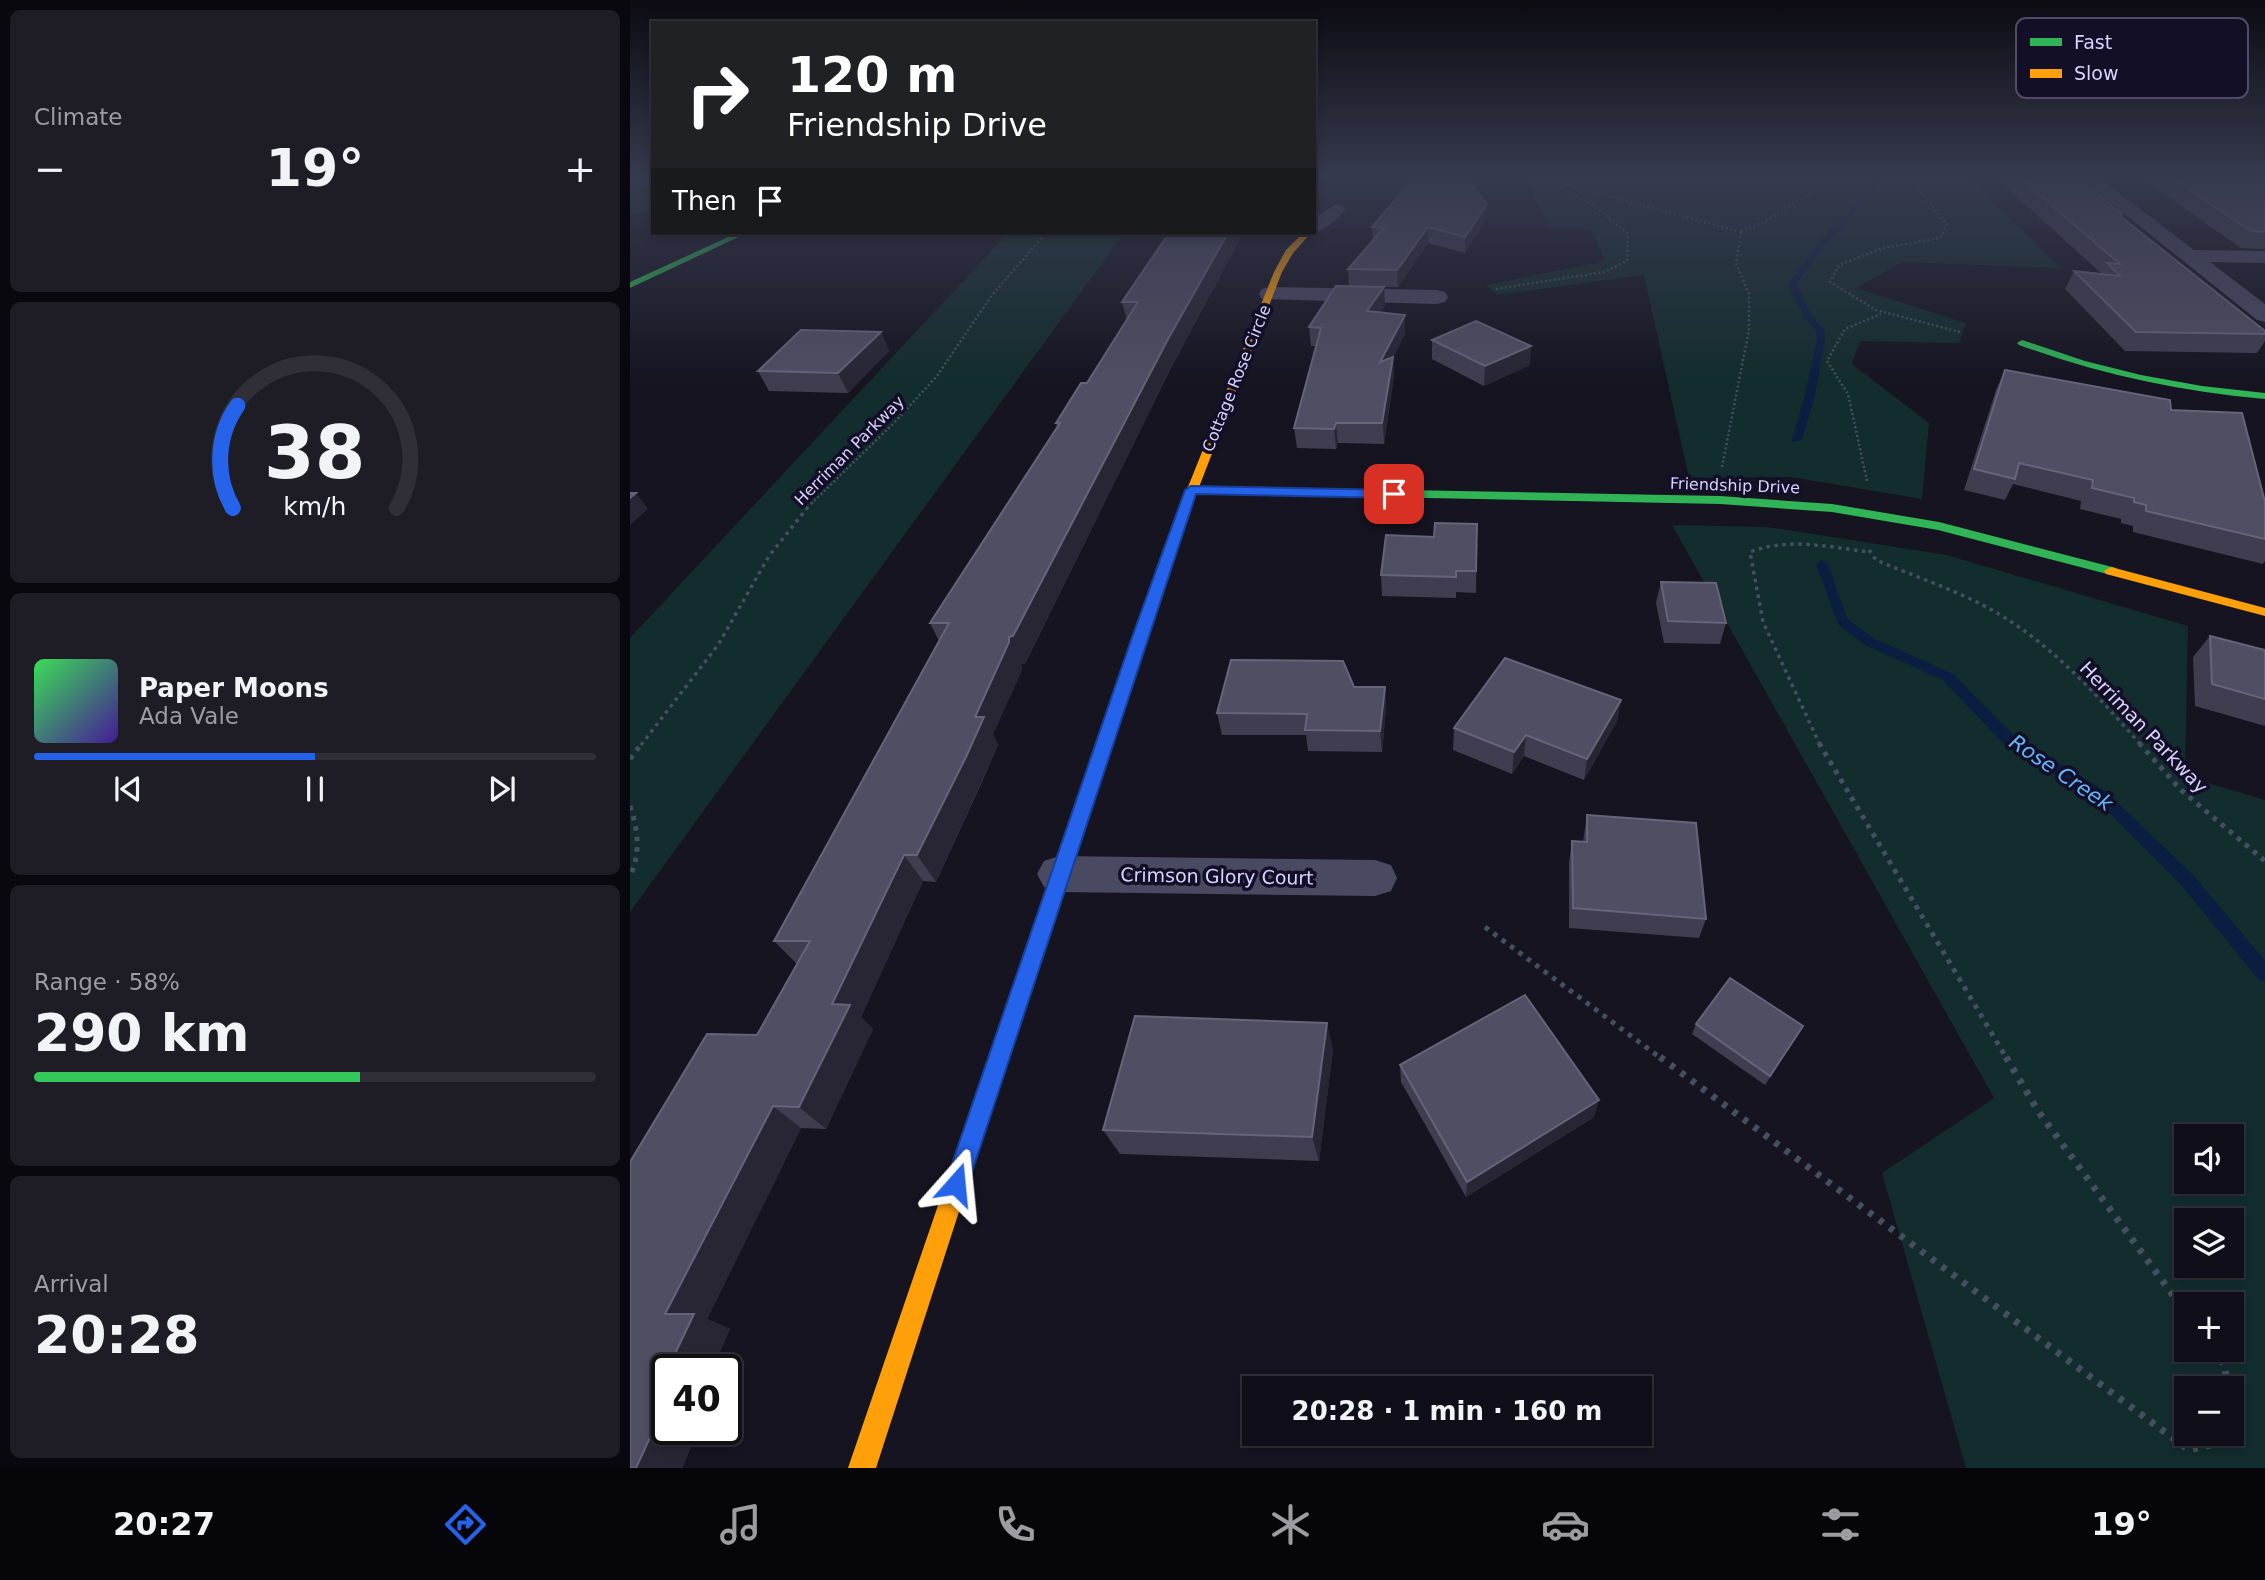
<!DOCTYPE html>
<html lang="en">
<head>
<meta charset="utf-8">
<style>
	:root { --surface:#100f19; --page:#1e1d26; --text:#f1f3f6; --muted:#9c9ca2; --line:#302f38; --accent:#2563eb }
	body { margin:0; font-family:"DejaVu Sans",sans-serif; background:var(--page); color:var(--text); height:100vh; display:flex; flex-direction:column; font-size:26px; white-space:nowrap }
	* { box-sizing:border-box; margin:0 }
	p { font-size:23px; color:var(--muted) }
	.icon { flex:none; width:38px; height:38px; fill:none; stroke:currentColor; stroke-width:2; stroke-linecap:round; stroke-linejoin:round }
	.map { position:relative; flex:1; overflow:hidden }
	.details { display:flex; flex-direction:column; gap:10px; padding:10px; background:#09080e; width:630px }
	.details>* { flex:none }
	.banner { position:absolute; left:21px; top:21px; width:665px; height:214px; border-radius:0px; box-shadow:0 4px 10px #0003,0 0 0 2px var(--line); background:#202124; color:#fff; overflow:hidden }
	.fabs { position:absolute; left:1544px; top:1124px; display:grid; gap:14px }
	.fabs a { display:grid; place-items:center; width:70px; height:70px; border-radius:0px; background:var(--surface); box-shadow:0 4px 10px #0003,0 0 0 2px var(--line); font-size:35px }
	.speed { position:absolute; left:21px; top:1354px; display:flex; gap:14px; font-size:35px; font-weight:700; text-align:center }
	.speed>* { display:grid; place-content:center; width:91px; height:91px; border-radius:50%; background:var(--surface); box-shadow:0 4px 10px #0003,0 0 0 2px var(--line); line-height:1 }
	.speed .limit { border:4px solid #111; border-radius:10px; background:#fff; color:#111 }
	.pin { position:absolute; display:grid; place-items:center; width:60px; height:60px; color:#fff; margin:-30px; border-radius:14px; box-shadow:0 4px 10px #0006 }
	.me { position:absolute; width:77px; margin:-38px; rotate:18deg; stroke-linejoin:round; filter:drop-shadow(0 0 5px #0008) }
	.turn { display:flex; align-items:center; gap:24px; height:147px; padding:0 21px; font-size:32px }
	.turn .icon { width:91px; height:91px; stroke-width:2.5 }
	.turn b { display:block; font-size:49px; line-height:60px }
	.then { display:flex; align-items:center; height:66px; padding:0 21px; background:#0003; gap:14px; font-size:26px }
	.big { font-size:52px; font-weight:600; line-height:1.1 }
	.details .widget { flex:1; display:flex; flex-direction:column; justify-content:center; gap:10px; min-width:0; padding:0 24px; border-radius:10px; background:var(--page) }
	.details .dial { align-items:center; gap:0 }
	.dial svg { height:182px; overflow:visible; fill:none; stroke:var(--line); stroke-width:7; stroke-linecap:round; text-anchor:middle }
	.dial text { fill:var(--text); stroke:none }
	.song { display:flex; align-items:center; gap:21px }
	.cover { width:84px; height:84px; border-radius:10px; background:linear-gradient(135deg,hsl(130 70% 55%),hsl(260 70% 35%)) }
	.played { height:7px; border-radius:4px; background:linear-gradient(90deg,var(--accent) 50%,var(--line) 50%) }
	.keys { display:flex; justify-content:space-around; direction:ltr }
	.heat { display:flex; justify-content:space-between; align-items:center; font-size:38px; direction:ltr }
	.charge { height:10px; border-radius:5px; background:linear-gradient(90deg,#34c759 58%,var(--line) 0) }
	.trip { position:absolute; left:612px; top:1376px; width:410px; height:70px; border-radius:0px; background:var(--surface); box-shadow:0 4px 10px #0003,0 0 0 2px var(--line); font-weight:600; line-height:70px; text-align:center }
	.menu { display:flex; height:112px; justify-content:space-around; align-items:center; background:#06060a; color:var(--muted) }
	.menu .icon { width:49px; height:49px }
	.menu .active { color:var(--accent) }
	.menu b { font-size:32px; color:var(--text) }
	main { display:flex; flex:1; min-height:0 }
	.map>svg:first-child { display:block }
</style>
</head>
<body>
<main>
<section class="details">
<div class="widget"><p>Climate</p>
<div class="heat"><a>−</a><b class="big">19°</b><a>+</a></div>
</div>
<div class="widget dial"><svg viewBox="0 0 100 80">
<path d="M14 69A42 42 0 1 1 86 69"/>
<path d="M14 69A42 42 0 0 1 16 24" stroke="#2563eb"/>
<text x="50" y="56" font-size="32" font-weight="700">38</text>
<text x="50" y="72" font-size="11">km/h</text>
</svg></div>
<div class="widget">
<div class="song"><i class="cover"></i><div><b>Paper Moons</b><p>Ada Vale</p></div></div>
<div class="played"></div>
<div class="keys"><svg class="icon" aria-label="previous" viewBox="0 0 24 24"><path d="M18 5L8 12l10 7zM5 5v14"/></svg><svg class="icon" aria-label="pause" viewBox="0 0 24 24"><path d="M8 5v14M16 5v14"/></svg><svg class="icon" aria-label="next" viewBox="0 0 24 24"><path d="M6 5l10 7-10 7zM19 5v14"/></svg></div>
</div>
<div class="widget"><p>Range · 58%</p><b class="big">290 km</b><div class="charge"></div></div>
<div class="widget"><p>Arrival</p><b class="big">20:28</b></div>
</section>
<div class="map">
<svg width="1635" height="1468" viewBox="0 0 1635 1468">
	<rect width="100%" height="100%" fill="#161421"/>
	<!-- green -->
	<g fill="#132c2d" fill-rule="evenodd">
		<rect x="0" y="178" width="23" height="35"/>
		<path d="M 896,178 L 1338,178 L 1431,268 L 1272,262 L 1226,288 L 1336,323 L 1329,343 L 1230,341 L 1222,364 L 1299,423 L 1292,499 L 1161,477 L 1059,478 L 1014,275 L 867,295 L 856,285 L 975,261 L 962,230 L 918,227 Z"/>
		<path d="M 378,233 L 494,233 L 0,912 L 0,638 Z"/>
		<path d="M 1042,525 L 1138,527 L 1317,555 L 1558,626 L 1555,776 L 1635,800 L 1635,1468 L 1336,1468 L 1252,1173 L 1364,1098 ZM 1556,1136 L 1601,1136 L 1601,1181 L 1556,1181 ZM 1556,1220 L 1601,1220 L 1601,1265 L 1556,1265 ZM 1556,1304 L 1601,1304 L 1601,1349 L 1556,1349 ZM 1556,1388 L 1601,1388 L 1601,1433 L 1556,1433 Z"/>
	</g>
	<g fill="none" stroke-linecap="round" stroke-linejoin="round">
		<!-- stream -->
		<g fill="#0b1e41" fill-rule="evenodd">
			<path d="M 1241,178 L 1247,178 L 1247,188 L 1192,249 L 1166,285 L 1182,316 L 1194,329 L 1195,340 L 1185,395 L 1172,440 L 1163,442 L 1162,440 L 1175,395 L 1187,340 L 1186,330 L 1174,317 L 1158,285 L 1186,245 L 1242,187 Z"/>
			<path d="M 1192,560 L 1198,564 L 1217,619 L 1245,639 L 1323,674 L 1387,739 L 1474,790 L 1564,876 L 1635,961 L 1635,982 L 1629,980 L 1552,886 L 1464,798 L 1377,747 L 1313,680 L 1235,645 L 1208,624 L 1186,564 Z"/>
		</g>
		<!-- path-far3 -->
		<g stroke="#44505f" stroke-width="2.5" stroke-dasharray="2 2.5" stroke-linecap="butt">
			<path d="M 1280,178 L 1317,225 L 1310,238 L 1253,248 L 1209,265 L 1200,282 L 1246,310 L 1330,332"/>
			<path d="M 922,181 L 1111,232"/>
			<path d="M 1111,232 L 1138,220 L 1180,193"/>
			<path d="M 866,289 L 974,272 L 997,261 L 998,234 L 963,205 L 912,178"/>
			<path d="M 1092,467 L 1119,330 L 1119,294 L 1106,263 L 1111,232"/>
			<path d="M 1237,481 L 1218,394 L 1197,361 L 1215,329 L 1251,314"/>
			<path d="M 181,504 L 264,423 L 307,376 L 362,295 L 416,233"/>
		</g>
		<!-- path-far2 -->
		<g stroke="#44505f" stroke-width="3.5" stroke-dasharray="3.5 4.5" stroke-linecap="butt">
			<path d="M 1239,550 L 1246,560 C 1283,576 1324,589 1360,609 C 1420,642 1466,694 1511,745"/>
			<path d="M 11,745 L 88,645 L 139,556 L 182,502"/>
			<path d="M 1190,745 L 1133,622 L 1120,552 C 1159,537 1199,547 1239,552"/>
		</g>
		<!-- path-far1 -->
		<g stroke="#44505f" stroke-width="5" stroke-dasharray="4.5 6" stroke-linecap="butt">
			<path d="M 1189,743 L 1377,1059"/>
			<path d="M 1509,743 L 1551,790 L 1635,861"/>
			<path d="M 0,759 L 12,743"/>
			<path d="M 0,806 C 8,829 11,854 0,876"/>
			<path d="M 855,927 L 1032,1059"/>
		</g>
		<!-- path -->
		<g stroke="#44505f" stroke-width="7" stroke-dasharray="5 8" stroke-linecap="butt">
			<path d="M 1030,1057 L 1559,1450 L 1602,1440 L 1601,1432"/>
			<path d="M 1376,1057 L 1408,1111 L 1556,1313"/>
			<path d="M 1583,1349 L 1595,1366 L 1597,1388"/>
		</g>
		<!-- street -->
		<g fill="#4a4962" fill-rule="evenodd">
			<path d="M 1450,178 L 1469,178 L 1564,250 L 1635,251 L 1635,263 L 1580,262 L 1635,304 L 1635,322 L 1627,320 Z"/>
			<path d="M 706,204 L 713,206 L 715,210 C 708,219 695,230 684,233 L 684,218 Z"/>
			<path d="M 640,287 L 807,290 L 815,292 L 818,297 L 815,302 L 807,304 L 632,299 L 629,294 L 632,289 Z"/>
			<path d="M 429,856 L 745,860 L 761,865 L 767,878 L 761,891 L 745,896 L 429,892 L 414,887 L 407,874 L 414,861 Z"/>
		</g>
		<!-- fast -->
		<g fill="#30b455" fill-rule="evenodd">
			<path d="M 107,233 L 117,233 L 0,288 L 0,282 Z"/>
			<path d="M 1392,340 L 1455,361 L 1511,375 L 1572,386 L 1635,393 L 1635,399 C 1550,392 1469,374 1389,345 L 1387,343 Z"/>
			<path d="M 561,486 L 1090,496 L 1202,504 L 1309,522 L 1486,568 L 1488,571 L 1481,575 L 1308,530 L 1202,512 L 1090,504 L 557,493 L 557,487 Z"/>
			<path d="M 538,548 L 544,552 L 383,1045 L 380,1052 L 373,1055 L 366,1052 L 363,1045 L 532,552 Z"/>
		</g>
		<!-- slow -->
		<g fill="#ff9f0a" fill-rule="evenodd">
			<path d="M 673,233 L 681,233 L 663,253 L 652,272 L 544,552 L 538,556 L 533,555 L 532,552 L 644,272 L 656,250 Z"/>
			<path d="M 1481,567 L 1635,608 L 1635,616 L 1476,574 L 1474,571 Z"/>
			<path d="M 373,1035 L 380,1038 L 383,1045 L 246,1468 L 218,1468 L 363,1045 L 366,1038 Z"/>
		</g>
	</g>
	<!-- wall -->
	<g fill="#403d50">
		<path d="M 1366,178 L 1448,178 L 1492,214 L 1490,217 L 1635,331 L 1635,341 L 1627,353 L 1495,351 L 1435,289 L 1444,271 L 1472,274 Z"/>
		<path d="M 1511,178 L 1635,178 L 1635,249 L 1611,248 Z"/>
		<path d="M 857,204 L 856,219 L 835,253 L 798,243 L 768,287 L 719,286 L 718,269 L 743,241 L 742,227 Z"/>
		<path d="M 539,233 L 619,233 L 617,235 L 612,235 L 542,366 L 395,664 L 391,664 L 392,670 L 363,734 L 368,745 L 351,784 L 306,882 L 293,881 L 231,1017 L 243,1029 L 196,1129 L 171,1128 L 77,1319 L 100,1329 L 81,1370 L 37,1430 L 68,1430 L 52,1468 L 0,1468 L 127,1035 L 167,964 L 144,941 L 309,641 L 300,623 L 427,427 L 426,423 L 457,383 L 497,320 L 492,302 Z"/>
		<path d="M 754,287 L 755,305 L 750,312 L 775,315 L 775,333 L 763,358 L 764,376 L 754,444 L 708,443 L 706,449 L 667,448 L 664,428 L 686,346 L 681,346 L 679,327 Z"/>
		<path d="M 251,332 L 259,351 L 218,393 L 139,391 L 128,371 Z"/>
		<path d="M 802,340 L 900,365 L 854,386 L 802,359 Z"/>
		<path d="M 1375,370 L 1541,410 L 1635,499 L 1635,561 L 1633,564 L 1503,532 L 1503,526 L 1491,523 L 1491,519 L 1450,509 L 1451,501 L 1383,484 L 1375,500 L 1334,490 L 1366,390 Z"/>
		<path d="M 847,524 L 846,593 L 826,592 L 826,598 L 752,596 L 751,575 L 804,537 Z"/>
		<path d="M 1031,582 L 1096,623 L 1090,644 L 1034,643 L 1026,603 Z"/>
		<path d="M 1580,636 L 1635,650 L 1635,726 L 1565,706 L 1563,657 Z"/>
		<path d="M 724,687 L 755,687 L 756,708 L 752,752 L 678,751 L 676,735 L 592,735 L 587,713 Z"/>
		<path d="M 991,700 L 987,721 L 954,780 L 894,756 L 882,774 L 823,750 L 824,728 Z"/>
		<path d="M 957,815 L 1076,919 L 1069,938 L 939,928 L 939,862 L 942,841 L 953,842 Z"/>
		<path d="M 1066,1024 L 1167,1036 L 1135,1085 L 1062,1034 Z"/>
		<path d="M 703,1049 L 689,1161 L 490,1154 L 473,1130 Z"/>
		<path d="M 770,1065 L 964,1117 L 836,1197 L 771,1082 Z"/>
	</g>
	<!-- shaded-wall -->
	<g fill="#282635">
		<path d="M 857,204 L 856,219 L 835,253 L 835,237 Z"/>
		<path d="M 798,227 L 798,243 L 768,287 L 767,270 Z"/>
		<path d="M 598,233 L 612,233 L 612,235 L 542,366 L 395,664 L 391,664 L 392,670 L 363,734 L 368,745 L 306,882 L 287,855 L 379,637 L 537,341 Z"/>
		<path d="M 754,287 L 755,305 L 738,330 L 737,311 Z"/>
		<path d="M 775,315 L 775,333 L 763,358 L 764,376 L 754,444 L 750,362 Z"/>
		<path d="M 251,332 L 259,351 L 218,393 L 208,373 Z"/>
		<path d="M 901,346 L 900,365 L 854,386 L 855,366 Z"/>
		<path d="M 706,423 L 708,443 L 706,449 L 704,429 Z"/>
		<path d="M 6,493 L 18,509 L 0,525 L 0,498 Z"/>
		<path d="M 755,687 L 756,708 L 752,752 L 750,731 Z"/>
		<path d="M 991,700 L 987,721 L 954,780 L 957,759 Z"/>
		<path d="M 896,735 L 894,756 L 882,774 L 884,752 Z"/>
		<path d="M 274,855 L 293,881 L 231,1017 L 243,1029 L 196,1129 L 169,1107 L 202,1004 Z"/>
		<path d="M 697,1023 L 703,1049 L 689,1161 L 682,1137 Z"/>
		<path d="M 969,1100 L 964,1117 L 836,1197 L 837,1182 Z"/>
		<path d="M 143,1106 L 171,1128 L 77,1319 L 100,1329 L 82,1370 L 51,1370 L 41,1362 L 35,1314 Z"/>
		<path d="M 37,1401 L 37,1430 L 68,1430 L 52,1468 L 6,1468 Z"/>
	</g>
	<!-- building -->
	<g fill="#504e63" stroke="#66637b" stroke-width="2">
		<path d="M 784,178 L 837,178 L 857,204 L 835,237 L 798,227 L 767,270 L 718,269 L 754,228 L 742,227 Z"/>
		<path d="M 1390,178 L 1448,178 L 1492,214 L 1490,216 L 1635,331 L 1635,334 L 1506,332 L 1444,271 L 1490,276 L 1477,263 L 1490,264 Z"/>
		<path d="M 1542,178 L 1635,178 L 1635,232 L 1621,231 Z"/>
		<path d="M 539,233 L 598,233 L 537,341 L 383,636 L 379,637 L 379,642 L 345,717 L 354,717 L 336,757 L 287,855 L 274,855 L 202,1004 L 220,1005 L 169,1107 L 143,1106 L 35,1314 L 64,1314 L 41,1362 L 55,1361 L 51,1370 L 37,1370 L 37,1401 L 6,1468 L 0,1468 L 0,1162 L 77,1034 L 127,1035 L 180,941 L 144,941 L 319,623 L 300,623 L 430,423 L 426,423 L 451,383 L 457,383 L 508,302 L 492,302 Z"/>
		<path d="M 706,286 L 754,287 L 737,311 L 775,315 L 750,362 L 763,357 L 752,423 L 706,423 L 704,429 L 664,428 L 691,328 L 679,327 Z"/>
		<path d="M 846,321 L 901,346 L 855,366 L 802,340 Z"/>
		<path d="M 171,330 L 251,332 L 208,373 L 128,371 Z"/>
		<path d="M 1375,370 L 1540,400 L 1541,410 L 1612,413 L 1634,498 L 1635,499 L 1635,539 L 1516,511 L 1516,505 L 1504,502 L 1504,498 L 1462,488 L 1463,480 L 1389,463 L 1385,479 L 1344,469 Z"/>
		<path d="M 0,493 L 6,493 L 0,498 Z"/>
		<path d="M 805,523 L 847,524 L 846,571 L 826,571 L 826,577 L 751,575 L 756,535 L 804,537 Z"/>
		<path d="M 1031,582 L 1086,583 L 1096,623 L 1038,621 Z"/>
		<path d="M 1580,636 L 1635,650 L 1635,699 L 1582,684 Z"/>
		<path d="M 875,658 L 991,700 L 957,759 L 896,735 L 884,752 L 824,728 Z"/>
		<path d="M 601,660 L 713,661 L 724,687 L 755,687 L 750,731 L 675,730 L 677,714 L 587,713 Z"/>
		<path d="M 957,815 L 1066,823 L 1076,919 L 943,908 L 942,841 L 957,842 Z"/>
		<path d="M 1100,978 L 1173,1026 L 1140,1076 L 1066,1024 Z"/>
		<path d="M 895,995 L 969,1100 L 837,1182 L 770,1065 Z"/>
		<path d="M 505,1016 L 697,1023 L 682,1137 L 473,1130 Z"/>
	</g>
	<!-- sky -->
	<linearGradient id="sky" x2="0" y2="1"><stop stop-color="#0c0b12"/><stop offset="0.46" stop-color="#363a4e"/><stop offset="1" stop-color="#363a4e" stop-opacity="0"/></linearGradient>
	<rect width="1635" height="383" fill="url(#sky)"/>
	<!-- route -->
	<path fill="#2563eb" stroke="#184099" stroke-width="2" d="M 561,486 L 764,490 L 770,494 L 764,498 L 566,494 L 338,1184 L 334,1192 L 326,1196 L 318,1192 L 315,1184 L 500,643 L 555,490 Z"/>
	<g text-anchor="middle" stroke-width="7" stroke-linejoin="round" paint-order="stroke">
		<!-- far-street labels -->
		<g font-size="16" fill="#d9d4ff" stroke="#130f26">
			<text transform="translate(606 378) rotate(-68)" y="6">Cottage Rose Circle</text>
			<text transform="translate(219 450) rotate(-45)" y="6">Herriman Parkway</text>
			<text transform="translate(1105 485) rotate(2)" y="6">Friendship Drive</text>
		</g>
		<!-- street labels -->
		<g font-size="19" fill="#d9d4ff" stroke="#130f26">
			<text transform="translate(1514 727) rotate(46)" y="7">Herriman Parkway</text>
			<text transform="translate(587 876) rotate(1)" y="7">Crimson Glory Court</text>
		</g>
		<!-- water labels -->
		<g font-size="21" font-style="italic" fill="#62b6ff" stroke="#130f26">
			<text transform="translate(1431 773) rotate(34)" y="7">Rose Creek</text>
		</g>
	</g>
	<!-- legend -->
	<rect x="1386" y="18" width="232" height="80" rx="10" fill="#130f26" stroke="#4e4a67" stroke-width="2"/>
	<rect x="1400" y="38" width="32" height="8" fill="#30b455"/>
	<rect x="1400" y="69" width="32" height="9" fill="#ff9f0a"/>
	<g font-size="19" fill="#d9d4ff">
		<text x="1444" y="49">Fast</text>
		<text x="1444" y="80">Slow</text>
	</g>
</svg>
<div class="fabs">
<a><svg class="icon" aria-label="sound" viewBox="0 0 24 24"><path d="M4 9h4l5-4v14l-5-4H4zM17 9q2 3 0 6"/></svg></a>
<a><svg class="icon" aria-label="layers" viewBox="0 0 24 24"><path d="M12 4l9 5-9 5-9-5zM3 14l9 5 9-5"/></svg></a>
<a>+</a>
<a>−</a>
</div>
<div class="speed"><div class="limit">40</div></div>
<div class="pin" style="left:764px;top:494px;background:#d93025"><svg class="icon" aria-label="arrive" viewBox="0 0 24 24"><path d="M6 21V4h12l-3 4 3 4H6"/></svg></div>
<svg class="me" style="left:326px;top:1184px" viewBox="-20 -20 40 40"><path d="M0-17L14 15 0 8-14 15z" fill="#2563eb" stroke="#fff" stroke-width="4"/></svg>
<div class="trip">20:28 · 1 min · 160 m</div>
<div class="banner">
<div class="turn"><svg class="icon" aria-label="right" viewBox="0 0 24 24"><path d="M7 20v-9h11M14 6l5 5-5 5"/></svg><div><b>120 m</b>Friendship Drive</div></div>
<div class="then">Then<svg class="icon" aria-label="arrive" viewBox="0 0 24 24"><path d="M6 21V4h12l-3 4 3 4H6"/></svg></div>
</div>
</div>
</main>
<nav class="menu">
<b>20:27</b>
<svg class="icon active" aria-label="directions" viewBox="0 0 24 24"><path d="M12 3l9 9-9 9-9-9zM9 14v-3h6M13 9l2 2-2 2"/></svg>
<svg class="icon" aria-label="music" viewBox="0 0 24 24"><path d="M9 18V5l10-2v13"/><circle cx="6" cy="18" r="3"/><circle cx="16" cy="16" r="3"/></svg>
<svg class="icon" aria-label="phone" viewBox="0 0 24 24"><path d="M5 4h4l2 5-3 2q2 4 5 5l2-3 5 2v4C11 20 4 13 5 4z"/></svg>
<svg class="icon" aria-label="climate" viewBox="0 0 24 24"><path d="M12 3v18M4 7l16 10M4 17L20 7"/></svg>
<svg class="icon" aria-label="car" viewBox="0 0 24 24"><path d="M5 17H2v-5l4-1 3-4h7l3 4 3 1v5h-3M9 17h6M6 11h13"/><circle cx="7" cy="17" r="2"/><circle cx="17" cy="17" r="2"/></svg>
<svg class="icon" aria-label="filters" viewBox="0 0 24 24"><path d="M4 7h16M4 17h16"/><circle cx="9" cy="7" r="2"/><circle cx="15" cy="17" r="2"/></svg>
<b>19°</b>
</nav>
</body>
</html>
